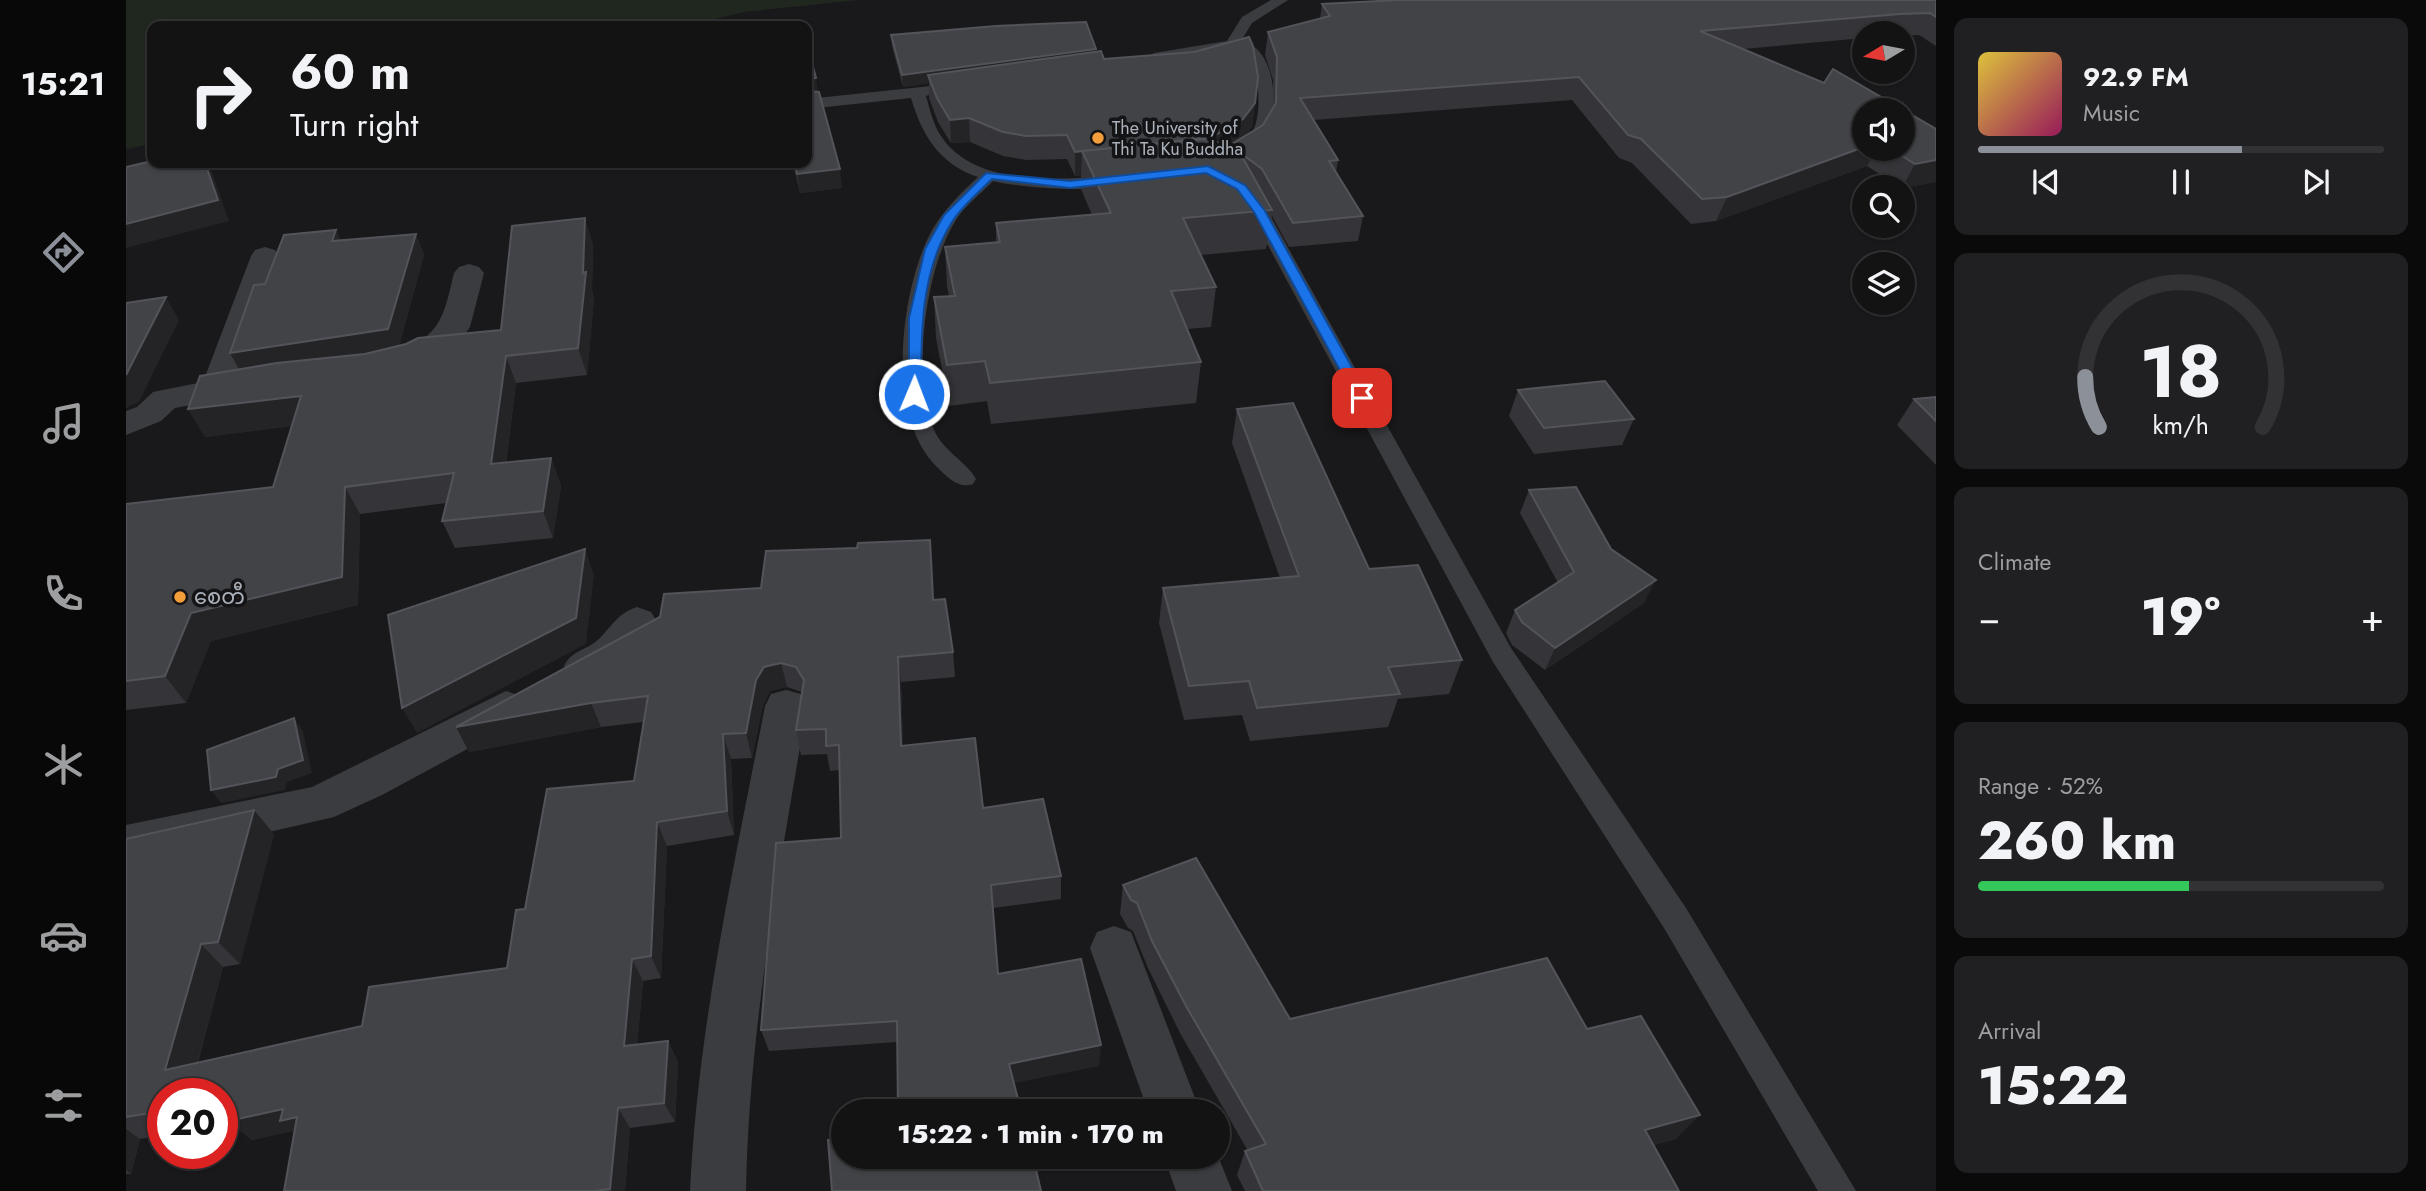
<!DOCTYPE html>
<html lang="en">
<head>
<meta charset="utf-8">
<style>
	:root { --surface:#131314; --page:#202022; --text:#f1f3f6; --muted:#9d9ea0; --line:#323234; --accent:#8c9099 }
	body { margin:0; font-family:Jost,"Noto Sans Myanmar",sans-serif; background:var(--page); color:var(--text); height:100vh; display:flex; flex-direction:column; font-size:26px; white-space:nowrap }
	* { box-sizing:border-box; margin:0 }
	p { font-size:23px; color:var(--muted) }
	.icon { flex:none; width:38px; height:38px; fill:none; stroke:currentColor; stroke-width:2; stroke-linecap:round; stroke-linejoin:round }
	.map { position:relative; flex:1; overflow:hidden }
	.panel { display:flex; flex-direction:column; gap:18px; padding:18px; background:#0a0a0b; width:490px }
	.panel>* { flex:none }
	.banner { position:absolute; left:21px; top:21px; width:665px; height:147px; border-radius:14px; box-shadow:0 2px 5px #0004,0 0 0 2px var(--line); background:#131314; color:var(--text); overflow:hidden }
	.needle { width:46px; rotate:260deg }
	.controls { position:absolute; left:1726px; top:21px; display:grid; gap:14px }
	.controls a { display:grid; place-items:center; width:63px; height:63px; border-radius:50%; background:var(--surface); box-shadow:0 2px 5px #0004,0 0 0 2px var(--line); font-size:35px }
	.speed { position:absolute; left:21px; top:1078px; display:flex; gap:14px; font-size:35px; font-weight:700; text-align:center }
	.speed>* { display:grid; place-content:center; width:91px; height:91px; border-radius:50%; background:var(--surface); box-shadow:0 2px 5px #0004,0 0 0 2px var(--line); line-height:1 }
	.speed .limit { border:10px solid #d22; background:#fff; color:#111 }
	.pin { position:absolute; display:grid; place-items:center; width:60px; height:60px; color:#fff; margin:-30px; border-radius:14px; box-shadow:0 4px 10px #0006 }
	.me { position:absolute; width:77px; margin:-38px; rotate:1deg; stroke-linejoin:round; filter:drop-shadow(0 0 5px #0008) }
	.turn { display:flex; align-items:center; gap:24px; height:147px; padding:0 28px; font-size:32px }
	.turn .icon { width:91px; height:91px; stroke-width:2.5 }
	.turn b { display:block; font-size:49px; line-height:60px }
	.big { font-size:52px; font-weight:800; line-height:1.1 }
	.panel .widget { flex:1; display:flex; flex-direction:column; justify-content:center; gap:10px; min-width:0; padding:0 24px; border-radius:14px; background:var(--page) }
	.panel .dial { align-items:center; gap:0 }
	.dial svg { height:182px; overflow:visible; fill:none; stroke:var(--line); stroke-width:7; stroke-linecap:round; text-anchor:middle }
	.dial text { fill:var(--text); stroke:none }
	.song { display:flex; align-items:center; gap:21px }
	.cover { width:84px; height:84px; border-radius:10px; background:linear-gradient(135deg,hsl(50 70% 55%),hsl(330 70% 35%)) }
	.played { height:7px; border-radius:4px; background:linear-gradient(90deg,var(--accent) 65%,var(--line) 65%) }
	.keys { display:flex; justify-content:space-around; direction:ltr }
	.heat { display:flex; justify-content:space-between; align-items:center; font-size:38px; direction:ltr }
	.charge { height:10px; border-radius:5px; background:linear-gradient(90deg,#34c759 52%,var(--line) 0) }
	.trip { position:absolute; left:705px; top:1099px; width:399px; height:70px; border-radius:35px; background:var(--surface); box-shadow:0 2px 5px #0004,0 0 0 2px var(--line); font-weight:800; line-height:70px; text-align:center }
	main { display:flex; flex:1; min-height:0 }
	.tabs { display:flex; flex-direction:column; width:126px; justify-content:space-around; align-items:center; background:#080808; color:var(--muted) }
	.tabs .icon { width:49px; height:49px }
	.tabs .on { color:var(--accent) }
	.tabs b { font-size:32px; color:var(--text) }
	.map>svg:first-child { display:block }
</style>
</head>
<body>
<main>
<nav class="tabs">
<b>15:21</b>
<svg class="icon on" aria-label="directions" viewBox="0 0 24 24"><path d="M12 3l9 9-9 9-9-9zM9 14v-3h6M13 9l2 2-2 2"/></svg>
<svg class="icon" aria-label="music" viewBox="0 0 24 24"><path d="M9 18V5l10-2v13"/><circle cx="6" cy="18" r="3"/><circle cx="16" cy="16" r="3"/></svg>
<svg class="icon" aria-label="phone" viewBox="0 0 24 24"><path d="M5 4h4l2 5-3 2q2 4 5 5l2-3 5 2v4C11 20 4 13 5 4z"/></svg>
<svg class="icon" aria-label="climate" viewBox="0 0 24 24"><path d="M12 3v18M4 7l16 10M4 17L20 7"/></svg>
<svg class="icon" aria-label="car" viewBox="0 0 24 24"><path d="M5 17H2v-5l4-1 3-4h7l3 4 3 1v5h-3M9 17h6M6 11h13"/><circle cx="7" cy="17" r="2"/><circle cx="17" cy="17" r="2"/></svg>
<svg class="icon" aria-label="filters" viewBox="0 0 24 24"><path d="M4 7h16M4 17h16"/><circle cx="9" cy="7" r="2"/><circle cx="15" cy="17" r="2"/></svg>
</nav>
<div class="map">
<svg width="1810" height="1191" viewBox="0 0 1810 1191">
	<rect width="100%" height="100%" fill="#19191b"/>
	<!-- green -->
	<path fill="#1f271f" d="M 0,0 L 733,0 L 618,12 L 560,26 L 26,26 L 26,144 L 0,149 Z"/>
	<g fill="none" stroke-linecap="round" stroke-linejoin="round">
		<!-- service -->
		<g fill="#3a3c40" fill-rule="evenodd">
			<path d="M 1145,0 L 1162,0 L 1126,23 L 1115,41 C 1158,48 1158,145 1116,156 L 1108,151 C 1112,145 1119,142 1124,136 C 1138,116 1133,74 1122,54 L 1112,49 L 1028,61 L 1021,57 L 1028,53 L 1101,41 L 1116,17 Z"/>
			<path d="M 805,86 L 813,91 L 800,96 C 804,110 807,124 815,136 C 845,182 917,181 964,177 C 975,176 987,172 994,180 C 980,196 889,187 867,181 C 855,194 839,205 830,220 C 799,269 785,377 808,430 C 818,452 839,460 850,479 L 847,484 C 831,489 822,477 811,467 C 760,418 774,297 802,238 C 814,213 833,195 852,177 C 813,164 796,135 785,98 L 681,109 L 681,99 Z"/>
			<path d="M 1127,196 L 1136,201 L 1385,648 L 1560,908 L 1730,1191 L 1692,1191 L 1538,928 L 1367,662 L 1118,201 Z"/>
		</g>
		<!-- minor -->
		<g fill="#3a3c40" fill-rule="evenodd">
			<path d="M 139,247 L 149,250 L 153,256 L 112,377 L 130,379 L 134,386 L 130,393 L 49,408 L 35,421 L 0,435 L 0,411 L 11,407 L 27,392 L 77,382 L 125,256 L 129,250 Z"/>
			<path d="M 343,264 L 353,267 L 358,273 L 344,327 C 329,350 292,377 264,370 L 259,363 C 267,352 280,349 291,343 C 318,328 321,301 328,273 L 333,267 Z"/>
			<path d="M 511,607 L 525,612 L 531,622 L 499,663 L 458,682 L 444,677 L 438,666 C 446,650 460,651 473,639 C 486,626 492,613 511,607 Z"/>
			<path d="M 660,690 L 675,694 L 681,706 C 654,867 623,1027 620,1191 L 564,1191 C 572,1026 608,867 639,706 L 645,694 Z"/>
			<path d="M 380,691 L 395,696 L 401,708 L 395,720 L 256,795 L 208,817 L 0,865 L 0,825 L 186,787 Z"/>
			<path d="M 988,926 L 1005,932 L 1074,1111 L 1022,1111 L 964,948 L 971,932 Z"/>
			<path d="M 1092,1156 L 1106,1191 L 1050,1191 L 1038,1157 Z"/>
		</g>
	</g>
	<!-- wall -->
	<g fill="#353539" fill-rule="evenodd">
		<path d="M 1272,0 L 1810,0 L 1810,46 L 1793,35 L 1776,36 L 1776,33 L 1738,33 L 1738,38 L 1617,49 L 1698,83 L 1707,69 L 1810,129 L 1810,182 L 1776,188 L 1741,166 L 1590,221 L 1565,224 L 1506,163 L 1493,158 L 1446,100 L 1188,120 L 1212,160 L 1210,172 L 1237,216 L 1232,241 L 1163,247 L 1146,216 L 1140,249 L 1075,255 L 1090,287 L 1085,327 L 1061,329 L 1075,362 L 1070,403 L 865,424 L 861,401 L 823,406 L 810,338 L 808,297 L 823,296 L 821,286 L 819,247 L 870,242 L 870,223 L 966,215 L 955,189 L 955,175 L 949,176 L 941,159 L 900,160 L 877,156 L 844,142 L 825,143 L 812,122 L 803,98 L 803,83 L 777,87 L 766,46 L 765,35 L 870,26 L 960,22 L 970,49 L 970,52 L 975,51 L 978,59 L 1068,52 L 1123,37 L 1127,46 L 1132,77 L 1126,127 L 1118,137 L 1137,125 L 1147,108 L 1147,80 L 1139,55 L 1142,32 L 1194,19 L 1196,4 ZM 1738,110 L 1776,110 L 1776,149 L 1738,149 Z"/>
		<path d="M 691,92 L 716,188 L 674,193 L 667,163 L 681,163 Z"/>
		<path d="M 210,230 L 215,241 L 290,234 L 298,255 L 273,346 L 375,330 L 467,244 L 466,290 L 468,299 L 461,375 L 390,383 L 380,463 L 425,458 L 435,486 L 427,538 L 329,548 L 316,521 L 320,503 L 234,514 L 232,605 L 85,641 L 60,703 L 0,710 L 0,504 L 147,487 L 166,426 L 79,437 L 62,409 L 113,370 L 104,353 L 139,284 Z"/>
		<path d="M 1392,390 L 1508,419 L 1496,445 L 1408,454 L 1383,416 Z"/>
		<path d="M 1810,397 L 1810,465 L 1771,425 L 1788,399 Z"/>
		<path d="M 1111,409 L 1243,569 L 1336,660 L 1323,694 L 1272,699 L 1262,727 L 1124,741 L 1116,715 L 1058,720 L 1033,623 L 1037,588 L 1154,578 L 1106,443 Z"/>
		<path d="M 1403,490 L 1485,549 L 1518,603 L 1419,670 L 1386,645 L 1380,633 L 1389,610 L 1432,583 L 1394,513 Z"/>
		<path d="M 804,540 L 808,600 L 827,652 L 829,677 L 775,682 L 777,746 L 857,808 L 935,876 L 935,899 L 867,908 L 872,974 L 973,1066 L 771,1042 L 643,1051 L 635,1030 L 715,838 L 713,770 L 704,771 L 701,754 L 675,755 L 670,730 L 676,692 L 661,687 L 644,691 L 637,705 L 626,758 L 605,759 L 608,835 L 541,846 L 535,978 L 517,981 L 511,1045 L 542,1041 L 552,1062 L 549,1122 L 504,1128 L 499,1191 L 158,1191 L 168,1133 L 166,1131 L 126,1140 L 105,1123 L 96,1125 L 96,1094 L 37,1094 L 37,1135 L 14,1139 L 5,1174 L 0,1174 L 0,839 L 148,834 L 114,964 L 97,967 L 72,1062 L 236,1026 L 381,968 L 399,909 L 508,781 L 517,722 L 475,727 L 343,752 L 635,588 L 731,548 Z"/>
		<path d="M 997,885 L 1164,1019 L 1461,1029 L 1550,1139 L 1528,1145 L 1553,1191 L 1119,1191 L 1111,1175 L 1119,1151 L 1122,1151 L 1054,1033 L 1022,968 L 1007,931 L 1002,928 L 994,914 Z"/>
	</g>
	<!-- shaded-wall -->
	<g fill="#242427">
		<path d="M 970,49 L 970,60 L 802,75 L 803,83 L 777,87 L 776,75 Z"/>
		<path d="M 690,78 L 692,95 L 681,97 L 681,79 Z"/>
		<path d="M 1129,103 L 1126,127 L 1114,143 L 1104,145 L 1104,149 L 1084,161 L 956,151 Z"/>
		<path d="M 843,118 L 844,142 L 825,143 L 824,120 Z"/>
		<path d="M 1738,147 L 1738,149 L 1750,149 L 1741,166 L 1590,221 L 1601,197 Z"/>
		<path d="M 956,151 L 955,175 L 949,176 L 949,152 Z"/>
		<path d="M 1810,160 L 1810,182 L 1776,188 L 1789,164 Z"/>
		<path d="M 79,163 L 81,163 L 85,170 L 103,221 L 0,248 L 0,224 Z"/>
		<path d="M 714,169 L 716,188 L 674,193 L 671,174 Z"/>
		<path d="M 459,218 L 467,244 L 466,290 L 468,299 L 461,375 L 452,348 L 457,273 Z"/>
		<path d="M 210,230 L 219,250 L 206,241 Z"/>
		<path d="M 290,234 L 298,255 L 272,351 L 116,374 L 104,353 Z"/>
		<path d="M 40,297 L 53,320 L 13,402 L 0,408 L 0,375 Z"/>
		<path d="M 380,356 L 390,383 L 376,492 L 365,464 Z"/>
		<path d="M 175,396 L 190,423 L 79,437 L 62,409 Z"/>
		<path d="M 425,458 L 435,486 L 427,538 L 417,511 Z"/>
		<path d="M 219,487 L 234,514 L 232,605 L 85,641 L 60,703 L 39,676 L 65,613 Z"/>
		<path d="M 804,540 L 807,565 L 809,625 L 807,600 Z"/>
		<path d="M 459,549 L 468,575 L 460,644 L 291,733 L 276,708 Z"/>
		<path d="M 1530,580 L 1518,603 L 1419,670 L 1429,648 Z"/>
		<path d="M 772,657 L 775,682 L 778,770 L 775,746 Z"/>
		<path d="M 655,663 L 661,687 L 644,691 L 637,705 L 626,758 L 620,733 L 630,680 L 638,667 Z"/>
		<path d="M 465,703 L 475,727 L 343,752 L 330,727 Z"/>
		<path d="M 168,718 L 177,731 L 186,773 L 161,782 L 159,790 L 95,803 L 85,790 Z"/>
		<path d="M 597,734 L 605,759 L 608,835 L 601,811 Z"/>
		<path d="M 128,810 L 148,834 L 114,964 L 92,942 Z"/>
		<path d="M 531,822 L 541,846 L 535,978 L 525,956 Z"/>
		<path d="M 75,944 L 97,967 L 64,1090 L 39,1070 Z"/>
		<path d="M 506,959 L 517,981 L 509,1067 L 498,1046 Z"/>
		<path d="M 542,1041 L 552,1062 L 549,1122 L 538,1103 Z"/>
		<path d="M 975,1045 L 973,1066 L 884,1084 L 883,1064 Z"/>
		<path d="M 492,1108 L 504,1128 L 499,1191 L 486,1191 L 484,1189 Z"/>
		<path d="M 157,1109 L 171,1117 L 176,1140 L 166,1131 L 126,1140 L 103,1121 Z"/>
		<path d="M 1574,1115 L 1550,1139 L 1496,1154 L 1519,1130 Z"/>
		<path d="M 0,1129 L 14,1139 L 5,1174 L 0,1170 Z"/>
	</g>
	<!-- building -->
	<g fill="#424347" stroke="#525459" stroke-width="2">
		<path d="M 1272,0 L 1810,0 L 1810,17 L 1804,13 L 1774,14 L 1574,31 L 1698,83 L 1707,69 L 1810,129 L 1810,160 L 1789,164 L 1765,149 L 1776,149 L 1776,110 L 1738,110 L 1738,147 L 1601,197 L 1576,199 L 1515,139 L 1502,135 L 1453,77 L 1174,98 L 1212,160 L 1203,161 L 1237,216 L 1167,223 L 1136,169 L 1104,145 L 1137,125 L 1150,103 L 1151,57 L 1142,32 L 1204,16 L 1196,4 Z"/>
		<path d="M 960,22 L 970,49 L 776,75 L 765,35 L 870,26 Z"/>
		<path d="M 1123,37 L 1127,46 L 1132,77 L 1129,103 L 1117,119 L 1086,137 L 949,152 L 941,135 L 900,136 L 877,132 L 843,118 L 824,120 L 811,98 L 802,75 L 975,51 L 978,59 L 1068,52 Z"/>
		<path d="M 681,44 L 690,78 L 681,79 Z"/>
		<path d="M 681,91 L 693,92 L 714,169 L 671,174 L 668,163 L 681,163 Z"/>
		<path d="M 1079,139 L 1096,144 L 1118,160 L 1146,210 L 1057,218 L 1090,287 L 1045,291 L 1075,362 L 864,383 L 859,361 L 821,365 L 808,297 L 829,296 L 819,247 L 874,242 L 870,223 L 985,213 L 956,151 Z"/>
		<path d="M 26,161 L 26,163 L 79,163 L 92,200 L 0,224 L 0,167 Z"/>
		<path d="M 459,218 L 457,273 L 460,272 L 452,348 L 380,356 L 365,464 L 425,458 L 417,511 L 316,521 L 328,473 L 219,487 L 216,577 L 65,613 L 39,676 L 0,681 L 0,504 L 147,487 L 175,396 L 62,409 L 74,376 L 151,363 L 239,354 L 280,344 L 292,338 L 375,330 L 386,226 Z"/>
		<path d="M 210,230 L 206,241 L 290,234 L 262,329 L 104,353 L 128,285 L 139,284 L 158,235 Z"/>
		<path d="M 40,297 L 0,375 L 0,303 Z"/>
		<path d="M 1479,381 L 1508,419 L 1418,428 L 1392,390 Z"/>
		<path d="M 1810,397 L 1810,421 L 1788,399 Z"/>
		<path d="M 1167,403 L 1243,569 L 1292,565 L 1336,660 L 1262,667 L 1274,694 L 1131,708 L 1123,681 L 1063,686 L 1037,588 L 1173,576 L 1111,409 Z"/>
		<path d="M 1450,487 L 1485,549 L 1530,580 L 1429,648 L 1396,622 L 1389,610 L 1448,572 L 1403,490 Z"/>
		<path d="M 804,540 L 807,600 L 819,599 L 827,652 L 772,657 L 775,746 L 849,738 L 857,808 L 917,799 L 935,876 L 865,885 L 872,974 L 955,959 L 975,1045 L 883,1064 L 895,1111 L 772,1111 L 771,1021 L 635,1030 L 650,843 L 715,838 L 713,745 L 700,746 L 700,729 L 670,730 L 678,680 L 670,667 L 655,663 L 638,667 L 630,680 L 620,733 L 597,734 L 601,811 L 531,822 L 525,956 L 506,959 L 498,1046 L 542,1041 L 538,1103 L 492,1108 L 484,1189 L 469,1191 L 158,1191 L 171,1117 L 154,1121 L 157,1109 L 103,1121 L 107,1100 L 96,1101 L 96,1094 L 37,1094 L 37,1111 L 0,1117 L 0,839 L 128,810 L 92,942 L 75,944 L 39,1070 L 236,1026 L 243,987 L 381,968 L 390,910 L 399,909 L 421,789 L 508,781 L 522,696 L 465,703 L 330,727 L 534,617 L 538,594 L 635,588 L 640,551 L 731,548 L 732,543 Z"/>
		<path d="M 459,549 L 450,618 L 276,708 L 262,615 Z"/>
		<path d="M 168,718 L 177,760 L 152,769 L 150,777 L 85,790 L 81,750 Z"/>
		<path d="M 1070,858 L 1164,1019 L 1421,958 L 1461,1029 L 1515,1016 L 1574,1115 L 1519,1130 L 1553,1191 L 1137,1191 L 1119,1151 L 1140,1144 L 1060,1006 L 1026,941 L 1011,903 L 1005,900 L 997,885 Z"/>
		<path d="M 718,1137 L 718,1157 L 907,1157 L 915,1191 L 706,1191 L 702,1140 Z"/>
	</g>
	<!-- route -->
	<path fill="#1a73e8" stroke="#114b97" stroke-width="2" d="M 1082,166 L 1119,185 L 1139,211 L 1243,398 L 1241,401 L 1229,398 L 1128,212 L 1111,189 L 1080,173 L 944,188 L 866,179 C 853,192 836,206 826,222 C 794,272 795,336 795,394 L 783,397 L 783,318 L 799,249 L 818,215 L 860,173 L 944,181 Z"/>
	<!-- markers -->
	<g fill="#f39e3a" stroke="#141416" stroke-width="2.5">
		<circle cx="972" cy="138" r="7"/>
		<circle cx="54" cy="597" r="7"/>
	</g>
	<g text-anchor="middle" stroke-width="7" stroke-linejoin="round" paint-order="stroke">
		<!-- far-poi labels -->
		<g font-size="18" fill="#abb2bb" stroke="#141416" text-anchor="start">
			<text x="986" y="134">The University of<tspan x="986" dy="21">Thi Ta Ku Buddha</tspan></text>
		</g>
		<!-- poi labels -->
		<g font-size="21" fill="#abb2bb" stroke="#141416" text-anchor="start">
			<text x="68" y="604">စေတီ</text>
		</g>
	</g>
</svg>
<div class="controls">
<a><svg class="needle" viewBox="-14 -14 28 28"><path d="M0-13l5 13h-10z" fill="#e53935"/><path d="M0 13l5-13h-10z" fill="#9d9ea0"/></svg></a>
<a><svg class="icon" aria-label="sound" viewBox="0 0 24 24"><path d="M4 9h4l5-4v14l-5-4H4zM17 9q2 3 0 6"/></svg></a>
<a><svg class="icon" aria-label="search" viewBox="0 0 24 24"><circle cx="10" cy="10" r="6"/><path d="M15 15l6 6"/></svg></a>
<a><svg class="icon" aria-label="layers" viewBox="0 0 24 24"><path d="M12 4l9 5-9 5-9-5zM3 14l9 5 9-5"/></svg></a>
</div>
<div class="speed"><div class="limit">20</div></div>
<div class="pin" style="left:1236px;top:398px;background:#d93025"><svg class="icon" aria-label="arrive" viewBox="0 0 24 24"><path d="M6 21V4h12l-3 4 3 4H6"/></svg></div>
<svg class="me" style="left:788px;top:394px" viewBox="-20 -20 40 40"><circle r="17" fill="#1a73e8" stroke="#fff" stroke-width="3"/><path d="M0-11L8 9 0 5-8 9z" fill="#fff"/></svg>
<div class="trip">15:22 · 1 min · 170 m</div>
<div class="banner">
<div class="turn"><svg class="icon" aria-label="right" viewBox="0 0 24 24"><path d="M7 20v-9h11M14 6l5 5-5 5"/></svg><div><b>60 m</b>Turn right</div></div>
</div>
</div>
<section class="panel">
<div class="widget">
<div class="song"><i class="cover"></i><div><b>92.9 FM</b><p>Music</p></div></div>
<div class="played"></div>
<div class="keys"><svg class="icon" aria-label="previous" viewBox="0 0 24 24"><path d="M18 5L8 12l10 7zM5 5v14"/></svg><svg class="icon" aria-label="pause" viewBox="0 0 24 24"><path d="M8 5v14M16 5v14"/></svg><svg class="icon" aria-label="next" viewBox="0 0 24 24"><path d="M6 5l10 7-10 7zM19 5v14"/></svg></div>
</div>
<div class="widget dial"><svg viewBox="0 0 100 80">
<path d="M14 69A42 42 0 1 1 86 69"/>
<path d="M14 69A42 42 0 0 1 8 47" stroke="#8c9099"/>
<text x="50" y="56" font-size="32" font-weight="700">18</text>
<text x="50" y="72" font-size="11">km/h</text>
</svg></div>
<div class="widget"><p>Climate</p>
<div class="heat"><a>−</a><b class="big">19°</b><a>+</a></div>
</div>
<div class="widget"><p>Range · 52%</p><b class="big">260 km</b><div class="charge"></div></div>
<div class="widget"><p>Arrival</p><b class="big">15:22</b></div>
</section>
</main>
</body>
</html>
